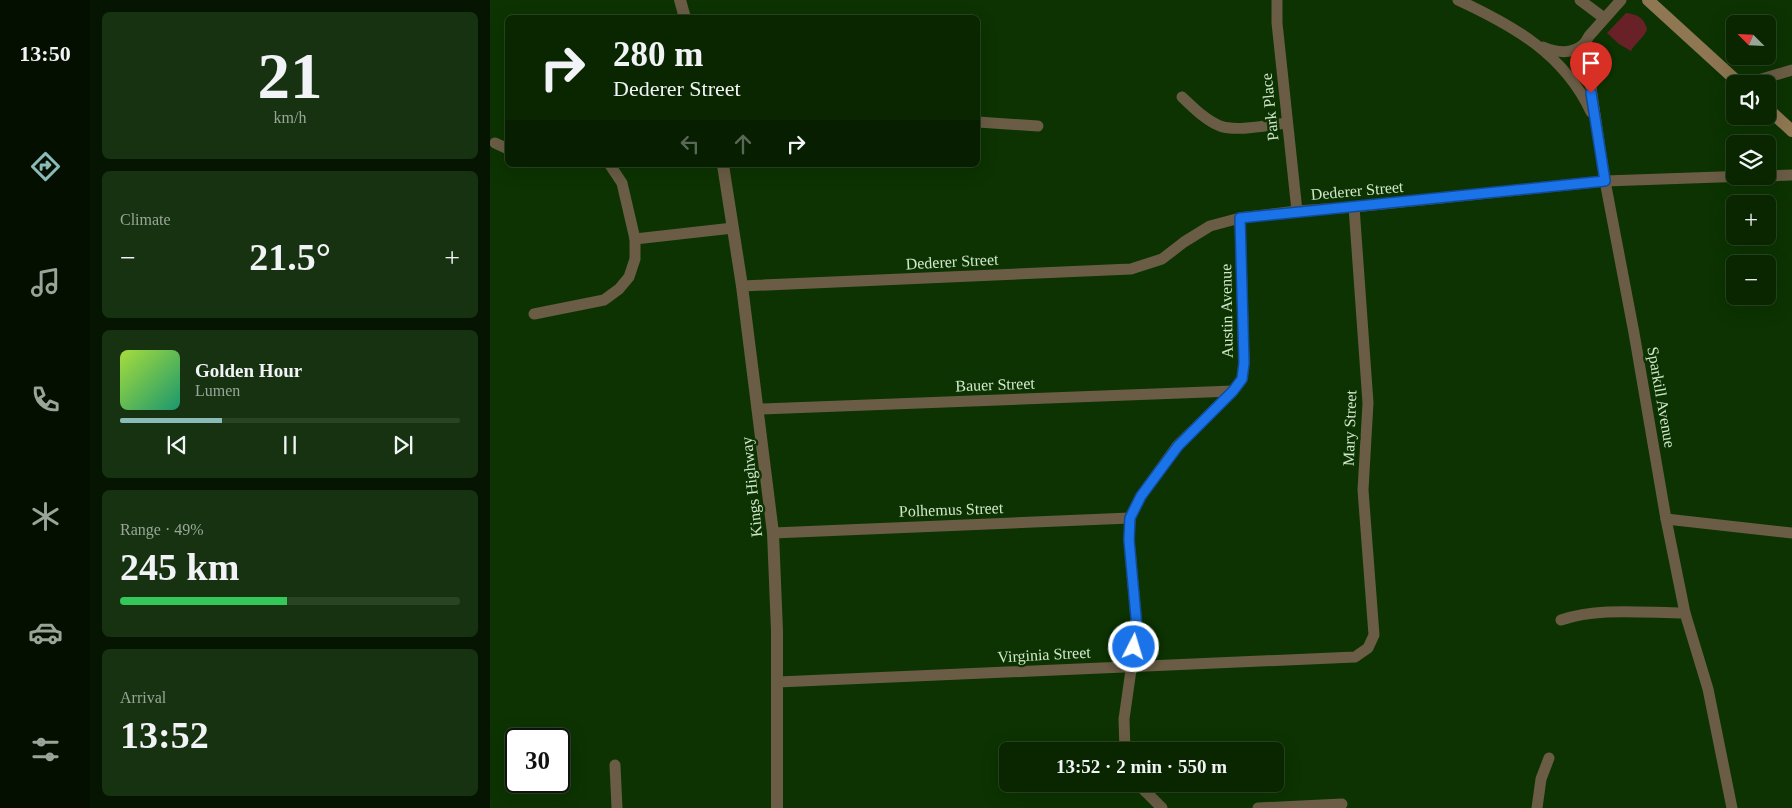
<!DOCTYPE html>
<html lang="en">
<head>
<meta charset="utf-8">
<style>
	:root { --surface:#092601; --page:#173210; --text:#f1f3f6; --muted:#99a599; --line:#294323; --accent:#8bbbb9 }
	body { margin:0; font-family:Georgia,serif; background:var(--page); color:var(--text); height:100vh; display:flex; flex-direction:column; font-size:19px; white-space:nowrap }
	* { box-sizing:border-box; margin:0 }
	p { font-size:16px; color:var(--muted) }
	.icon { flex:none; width:28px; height:28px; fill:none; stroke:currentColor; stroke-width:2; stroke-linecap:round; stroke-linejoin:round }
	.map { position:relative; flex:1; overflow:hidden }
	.sheet { display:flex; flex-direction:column; gap:12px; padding:12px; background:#051501; width:400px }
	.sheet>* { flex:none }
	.hud { position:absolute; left:15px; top:15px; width:475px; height:152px; border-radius:8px; box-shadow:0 5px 20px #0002,0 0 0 1px var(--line); background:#092601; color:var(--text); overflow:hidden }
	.needle { width:32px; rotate:294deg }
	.controls { position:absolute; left:1236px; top:15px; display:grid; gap:10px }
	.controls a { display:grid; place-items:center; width:50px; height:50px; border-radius:8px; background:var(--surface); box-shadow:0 5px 20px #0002,0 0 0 1px var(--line); font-size:25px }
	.speed { position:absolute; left:15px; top:728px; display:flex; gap:10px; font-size:25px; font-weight:700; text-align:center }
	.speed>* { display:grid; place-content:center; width:65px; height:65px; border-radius:50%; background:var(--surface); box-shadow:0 5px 20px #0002,0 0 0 1px var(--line); line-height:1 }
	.speed .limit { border:2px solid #111; border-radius:8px; background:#fff; color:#111 }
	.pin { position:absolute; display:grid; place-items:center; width:42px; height:42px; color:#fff; margin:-51px -21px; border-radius:50% 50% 50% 0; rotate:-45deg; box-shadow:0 0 5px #0007 }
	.pin .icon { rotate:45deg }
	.me { position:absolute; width:55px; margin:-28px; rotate:5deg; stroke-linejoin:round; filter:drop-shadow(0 0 4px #0008) }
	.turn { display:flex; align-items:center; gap:18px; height:105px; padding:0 25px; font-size:22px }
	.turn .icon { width:65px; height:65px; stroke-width:2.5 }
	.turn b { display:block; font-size:35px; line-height:42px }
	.lanes { display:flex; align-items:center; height:48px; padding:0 25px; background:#0003; justify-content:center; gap:25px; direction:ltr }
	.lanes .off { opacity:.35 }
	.big { font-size:38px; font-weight:600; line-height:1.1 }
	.sheet .card { flex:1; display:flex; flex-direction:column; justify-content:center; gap:8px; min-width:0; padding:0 18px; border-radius:8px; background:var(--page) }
	.sheet .dial { align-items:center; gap:0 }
	.dial b { font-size:65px; line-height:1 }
	.song { display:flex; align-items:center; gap:15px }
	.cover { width:60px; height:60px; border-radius:8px; background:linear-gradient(135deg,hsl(80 70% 55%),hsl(160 70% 35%)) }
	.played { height:5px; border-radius:2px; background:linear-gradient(90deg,var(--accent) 30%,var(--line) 30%) }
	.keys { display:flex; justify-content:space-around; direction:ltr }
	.heat { display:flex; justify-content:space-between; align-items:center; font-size:28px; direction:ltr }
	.charge { height:8px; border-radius:4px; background:linear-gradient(90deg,#34c759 49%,var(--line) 0) }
	.trip { position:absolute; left:509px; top:742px; width:285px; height:50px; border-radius:8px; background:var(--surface); box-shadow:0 5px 20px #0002,0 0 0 1px var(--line); font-weight:600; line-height:50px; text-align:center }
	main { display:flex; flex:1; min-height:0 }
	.menu { display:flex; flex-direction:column; width:90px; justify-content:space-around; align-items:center; background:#040f00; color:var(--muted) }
	.menu .icon { width:35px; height:35px }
	.menu .active { color:var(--accent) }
	.menu b { font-size:22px; color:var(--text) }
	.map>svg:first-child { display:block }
</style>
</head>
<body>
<main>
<nav class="menu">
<b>13:50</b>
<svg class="icon active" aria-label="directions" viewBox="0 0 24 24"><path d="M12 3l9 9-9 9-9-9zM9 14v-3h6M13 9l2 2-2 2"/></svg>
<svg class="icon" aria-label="music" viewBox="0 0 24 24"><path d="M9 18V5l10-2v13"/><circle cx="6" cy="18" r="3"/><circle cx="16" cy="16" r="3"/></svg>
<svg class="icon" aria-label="phone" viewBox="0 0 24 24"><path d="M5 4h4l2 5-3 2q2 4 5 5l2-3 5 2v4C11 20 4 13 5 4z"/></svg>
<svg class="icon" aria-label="climate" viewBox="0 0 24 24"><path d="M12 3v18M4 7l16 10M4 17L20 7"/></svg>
<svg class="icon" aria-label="car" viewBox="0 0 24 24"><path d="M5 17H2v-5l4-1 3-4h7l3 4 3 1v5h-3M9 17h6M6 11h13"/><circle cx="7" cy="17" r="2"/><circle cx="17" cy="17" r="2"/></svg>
<svg class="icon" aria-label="filters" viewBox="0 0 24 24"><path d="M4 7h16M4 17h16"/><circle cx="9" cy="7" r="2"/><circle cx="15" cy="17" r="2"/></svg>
</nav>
<section class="sheet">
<div class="card dial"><b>21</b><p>km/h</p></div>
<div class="card"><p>Climate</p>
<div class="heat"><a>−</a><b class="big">21.5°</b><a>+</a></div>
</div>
<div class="card">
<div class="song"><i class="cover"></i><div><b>Golden Hour</b><p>Lumen</p></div></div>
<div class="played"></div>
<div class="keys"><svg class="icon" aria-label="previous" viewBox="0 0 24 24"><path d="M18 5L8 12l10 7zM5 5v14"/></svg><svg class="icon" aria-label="pause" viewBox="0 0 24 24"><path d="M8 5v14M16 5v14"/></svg><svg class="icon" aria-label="next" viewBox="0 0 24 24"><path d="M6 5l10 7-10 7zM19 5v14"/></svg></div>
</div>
<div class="card"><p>Range · 49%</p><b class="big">245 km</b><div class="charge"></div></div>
<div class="card"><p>Arrival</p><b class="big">13:52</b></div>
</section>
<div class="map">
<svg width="1302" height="808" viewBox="0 0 1302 808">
	<rect width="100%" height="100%" fill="#0c3301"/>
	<!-- green -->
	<path fill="#682227" d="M 1136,13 C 1147,14 1154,18 1157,29 C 1155,37 1145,43 1141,51 L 1129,44 L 1117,33 Z"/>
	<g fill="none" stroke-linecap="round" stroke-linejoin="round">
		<!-- minor -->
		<g stroke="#6a5c45" stroke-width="11">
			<path d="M 787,0 L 787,23 L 807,211"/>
			<path d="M 968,0 C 1024,26 1074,54 1101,112"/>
			<path d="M 1090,0 L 1114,18"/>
			<path d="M 1131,0 L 1099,36 L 1095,43 L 1097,61 L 1115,181 L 1144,333 L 1176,519 L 1195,613 L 1218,689 L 1242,808"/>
			<path d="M 1053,47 C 1068,53 1083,55 1095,43"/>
			<path d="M 1255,84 L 1302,70"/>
			<path d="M 692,97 C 703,107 715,120 730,126 C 747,132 778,125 797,123"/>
			<path d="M 488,122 L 548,126"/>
			<path d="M 5,143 L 18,149"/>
			<path d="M 1278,176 L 1302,175"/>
			<path d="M 145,239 L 243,228"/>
			<path d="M 252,286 L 641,269 L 672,259 L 694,242 L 720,226 L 750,218 L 807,211 L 864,207 L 1115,181 L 1258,176"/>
			<path d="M 44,314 L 114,300 L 129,289 L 139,277 L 145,259 L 145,239 L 132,183 L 120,165"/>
			<path d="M 269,409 L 743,391"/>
			<path d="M 1176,519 L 1302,533"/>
			<path d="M 283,533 L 640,518"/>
			<path d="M 1071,620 C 1110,607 1154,613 1195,613"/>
			<path d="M 288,682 L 865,657 L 878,648 L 884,635 L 873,490 L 878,403 L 864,207"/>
			<path d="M 635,751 L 634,719 L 647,628 L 639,540 L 640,518 L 651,496 L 687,446 L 743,391 L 752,379 L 754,363 L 750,218"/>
			<path d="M 125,765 L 127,808"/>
			<path d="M 648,784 L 672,808"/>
			<path d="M 768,808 L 852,804"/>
			<path d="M 1047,808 L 1051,779 L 1059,758"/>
		</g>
		<!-- tertiary -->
		<g stroke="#6a5c45" stroke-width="12">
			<path d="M 190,0 L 195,18"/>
			<path d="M 233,165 L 252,286 L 283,533 L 287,631 L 287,808"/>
		</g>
		<!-- secondary -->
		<g stroke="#8e7752" stroke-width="12">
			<path d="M 1158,0 L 1250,84"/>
			<path d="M 1278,109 L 1302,131"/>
		</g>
	</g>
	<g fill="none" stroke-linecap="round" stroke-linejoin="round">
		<defs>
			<path id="route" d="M 644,647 L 647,628 L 639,540 L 640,518 L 651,496 L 688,446 L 743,391 L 752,379 L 754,363 L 750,218 L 1115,181 L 1101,93"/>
		</defs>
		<!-- route casing -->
		<use href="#route" stroke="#114b97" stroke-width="12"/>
		<!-- route -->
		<use href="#route" stroke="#1a73e8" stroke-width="9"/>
	</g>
	<g text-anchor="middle" stroke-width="5" stroke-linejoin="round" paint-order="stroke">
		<!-- street labels -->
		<g font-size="16" fill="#d1e7cc" stroke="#0c3301">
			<text transform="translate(779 107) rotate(-96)" y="6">Park Place</text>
			<text transform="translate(867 190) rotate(-5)" y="6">Dederer Street</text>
			<text transform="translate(462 261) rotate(-3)" y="6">Dederer Street</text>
			<text transform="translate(736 311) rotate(-91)" y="6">Austin Avenue</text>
			<text transform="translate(505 384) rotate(-2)" y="6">Bauer Street</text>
			<text transform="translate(1172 397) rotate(80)" y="6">Sparkill Avenue</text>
			<text transform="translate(859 428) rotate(-88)" y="6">Mary Street</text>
			<text transform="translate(261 487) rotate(-96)" y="6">Kings Highway</text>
			<text transform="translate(461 509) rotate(-2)" y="6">Polhemus Street</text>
			<text transform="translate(554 654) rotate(-3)" y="6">Virginia Street</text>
		</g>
	</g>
</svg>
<div class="controls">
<a><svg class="needle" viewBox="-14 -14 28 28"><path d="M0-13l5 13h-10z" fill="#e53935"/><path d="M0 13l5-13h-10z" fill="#99a599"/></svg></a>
<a><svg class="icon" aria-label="sound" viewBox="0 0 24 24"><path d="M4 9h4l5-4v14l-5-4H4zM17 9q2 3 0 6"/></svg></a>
<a><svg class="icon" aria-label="layers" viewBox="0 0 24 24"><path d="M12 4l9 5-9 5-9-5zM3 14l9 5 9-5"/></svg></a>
<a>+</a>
<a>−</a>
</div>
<div class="speed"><div class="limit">30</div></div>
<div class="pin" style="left:1101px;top:93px;background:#d93025"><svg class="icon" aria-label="arrive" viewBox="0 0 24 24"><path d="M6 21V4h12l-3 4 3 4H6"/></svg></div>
<svg class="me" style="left:644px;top:647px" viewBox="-20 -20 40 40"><circle r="17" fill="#1a73e8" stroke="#fff" stroke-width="3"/><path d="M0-11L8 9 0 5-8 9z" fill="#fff"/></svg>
<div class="trip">13:52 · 2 min · 550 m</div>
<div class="hud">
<div class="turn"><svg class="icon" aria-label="right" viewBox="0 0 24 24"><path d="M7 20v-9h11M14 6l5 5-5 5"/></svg><div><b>280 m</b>Dederer Street</div></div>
<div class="lanes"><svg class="icon off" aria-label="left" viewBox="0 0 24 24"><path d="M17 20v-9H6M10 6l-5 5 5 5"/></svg><svg class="icon off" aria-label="ahead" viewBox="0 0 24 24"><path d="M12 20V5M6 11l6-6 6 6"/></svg><svg class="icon" aria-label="right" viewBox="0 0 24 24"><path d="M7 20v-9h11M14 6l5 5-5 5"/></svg></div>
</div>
</div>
</main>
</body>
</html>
